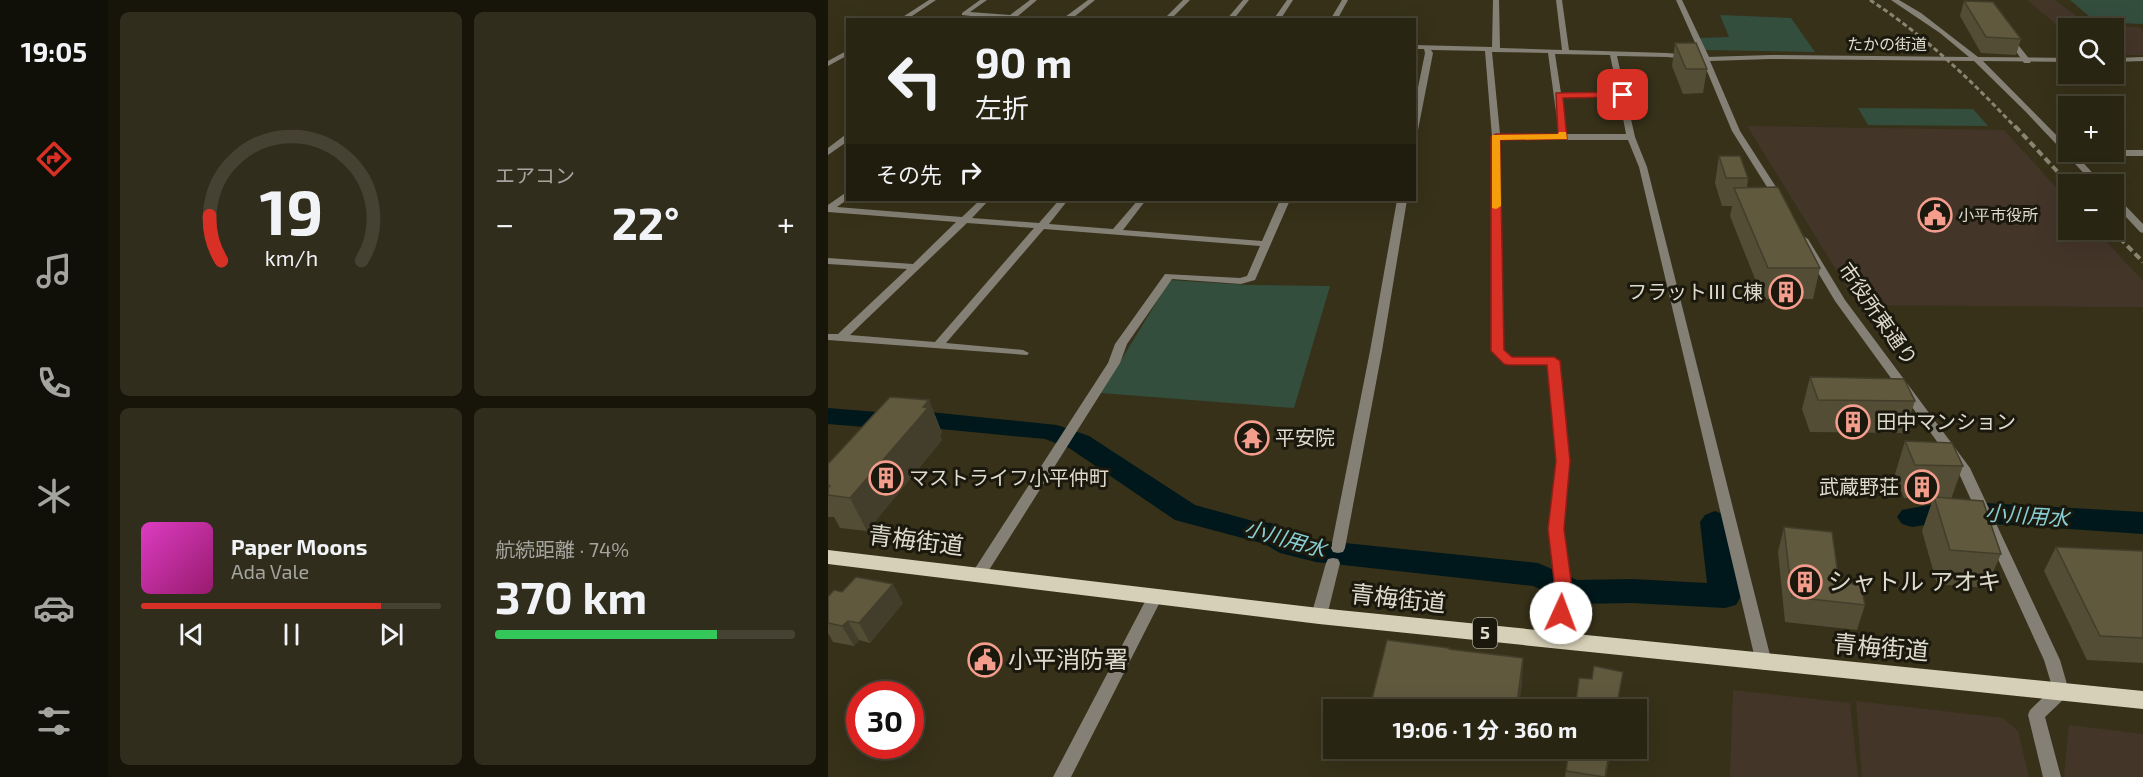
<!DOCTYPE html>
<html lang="ja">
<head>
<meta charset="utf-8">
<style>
	:root { --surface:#292513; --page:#312d1c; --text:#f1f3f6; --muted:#a5a5a0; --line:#454233; --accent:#d93025 }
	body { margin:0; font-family:"Exo 2","Noto Sans JP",sans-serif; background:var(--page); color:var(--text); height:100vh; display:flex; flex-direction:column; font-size:22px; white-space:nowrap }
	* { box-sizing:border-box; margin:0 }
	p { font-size:20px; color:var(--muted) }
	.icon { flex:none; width:33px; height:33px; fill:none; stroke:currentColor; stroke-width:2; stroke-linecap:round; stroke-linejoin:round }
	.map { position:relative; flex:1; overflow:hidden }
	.side { display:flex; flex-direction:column; gap:12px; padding:12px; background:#17140a; width:720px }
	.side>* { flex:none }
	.banner { position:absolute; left:18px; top:18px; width:570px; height:183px; border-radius:0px; box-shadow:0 6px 24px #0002,0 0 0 2px var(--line); background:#292513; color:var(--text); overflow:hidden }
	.buttons { position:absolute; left:1230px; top:18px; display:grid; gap:12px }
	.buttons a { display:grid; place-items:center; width:66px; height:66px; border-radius:0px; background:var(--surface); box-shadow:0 6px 24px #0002,0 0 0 2px var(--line); font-size:30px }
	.speed { position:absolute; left:18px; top:681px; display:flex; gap:12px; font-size:30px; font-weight:700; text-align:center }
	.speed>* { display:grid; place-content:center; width:78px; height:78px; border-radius:50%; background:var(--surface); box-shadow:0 6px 24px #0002,0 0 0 2px var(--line); line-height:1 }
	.speed .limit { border:9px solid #d22; background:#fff; color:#111 }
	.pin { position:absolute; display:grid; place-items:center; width:51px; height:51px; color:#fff; margin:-26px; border-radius:12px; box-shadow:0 3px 9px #0006 }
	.me { position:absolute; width:66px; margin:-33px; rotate:2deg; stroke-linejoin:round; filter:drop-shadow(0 0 4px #0008) }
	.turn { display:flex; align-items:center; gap:21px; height:126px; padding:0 30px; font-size:27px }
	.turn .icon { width:78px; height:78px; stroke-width:2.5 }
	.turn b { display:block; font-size:42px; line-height:51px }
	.then { display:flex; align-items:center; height:57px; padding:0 30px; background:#0003; gap:12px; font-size:22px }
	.big { font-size:45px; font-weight:700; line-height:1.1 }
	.side .widget { flex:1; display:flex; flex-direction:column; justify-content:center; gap:9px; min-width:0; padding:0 21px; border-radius:9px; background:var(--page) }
	.side .dial { align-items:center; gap:0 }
	.dial svg { height:156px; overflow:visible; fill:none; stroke:var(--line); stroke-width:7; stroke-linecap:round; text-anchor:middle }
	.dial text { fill:var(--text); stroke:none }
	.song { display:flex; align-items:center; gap:18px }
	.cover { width:72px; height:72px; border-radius:9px; background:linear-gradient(135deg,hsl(310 70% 55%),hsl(320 70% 35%)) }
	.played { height:6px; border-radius:3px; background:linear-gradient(90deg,var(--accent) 80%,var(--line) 80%) }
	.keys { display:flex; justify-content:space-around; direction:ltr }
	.heat { display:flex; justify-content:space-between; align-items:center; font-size:33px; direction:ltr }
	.charge { height:9px; border-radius:4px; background:linear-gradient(90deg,#34c759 74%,var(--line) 0) }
	.side .tiles { flex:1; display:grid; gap:12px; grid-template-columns:repeat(2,1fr) }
	.trip { position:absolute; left:495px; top:699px; width:324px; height:60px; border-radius:0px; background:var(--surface); box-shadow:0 6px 24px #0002,0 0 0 2px var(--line); font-weight:700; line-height:60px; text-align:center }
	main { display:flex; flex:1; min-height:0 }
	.tabs { display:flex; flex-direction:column; width:108px; justify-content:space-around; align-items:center; background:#100f08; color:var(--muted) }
	.tabs .icon { width:42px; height:42px }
	.tabs .active { color:var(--accent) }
	.tabs b { font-size:27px; color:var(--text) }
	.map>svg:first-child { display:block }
</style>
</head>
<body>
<main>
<nav class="tabs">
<b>19:05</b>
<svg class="icon active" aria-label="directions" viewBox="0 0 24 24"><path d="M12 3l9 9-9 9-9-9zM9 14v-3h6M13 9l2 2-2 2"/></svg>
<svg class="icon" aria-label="music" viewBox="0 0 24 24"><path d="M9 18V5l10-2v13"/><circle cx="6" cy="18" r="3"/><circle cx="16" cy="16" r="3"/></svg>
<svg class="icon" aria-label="phone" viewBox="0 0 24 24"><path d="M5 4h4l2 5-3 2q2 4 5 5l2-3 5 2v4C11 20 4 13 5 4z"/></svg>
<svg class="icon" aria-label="climate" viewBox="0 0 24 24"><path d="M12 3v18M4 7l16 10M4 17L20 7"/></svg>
<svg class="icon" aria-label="car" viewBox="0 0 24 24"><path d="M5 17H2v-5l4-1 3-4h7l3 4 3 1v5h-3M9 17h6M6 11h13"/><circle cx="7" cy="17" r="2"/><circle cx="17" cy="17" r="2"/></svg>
<svg class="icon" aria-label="filters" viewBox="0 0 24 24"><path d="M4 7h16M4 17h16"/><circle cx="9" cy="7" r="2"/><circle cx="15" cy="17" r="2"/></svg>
</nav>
<section class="side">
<div class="tiles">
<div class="widget dial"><svg viewBox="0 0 100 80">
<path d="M14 69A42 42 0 1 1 86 69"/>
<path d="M14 69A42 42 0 0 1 8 46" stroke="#d93025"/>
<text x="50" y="56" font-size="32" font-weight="700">19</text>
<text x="50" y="72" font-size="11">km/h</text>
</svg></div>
<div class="widget"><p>エアコン</p>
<div class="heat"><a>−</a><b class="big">22°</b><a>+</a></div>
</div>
<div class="widget">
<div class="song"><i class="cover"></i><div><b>Paper Moons</b><p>Ada Vale</p></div></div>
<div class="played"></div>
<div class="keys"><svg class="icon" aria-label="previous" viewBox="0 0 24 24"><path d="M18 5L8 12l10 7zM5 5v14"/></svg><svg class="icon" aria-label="pause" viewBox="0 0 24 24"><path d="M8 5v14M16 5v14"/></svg><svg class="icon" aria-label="next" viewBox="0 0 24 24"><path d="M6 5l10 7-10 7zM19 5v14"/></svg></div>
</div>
<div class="widget"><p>航続距離 · 74%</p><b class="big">370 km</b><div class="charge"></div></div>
</div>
</section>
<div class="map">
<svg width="1315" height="777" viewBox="0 0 1315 777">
	<rect width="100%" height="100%" fill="#373119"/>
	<!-- commercial -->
	<g fill="#443529">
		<path d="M 1199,0 L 1227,0 L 1262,26 L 1310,27 L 1315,30 L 1315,55 L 1286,55 L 1286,28 L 1240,28 L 1240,34 Z"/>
		<path d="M 919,126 L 1176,130 L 1240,200 L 1240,230 L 1268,230 L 1315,281 L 1315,307 L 1030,305 Z"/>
		<path d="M 905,690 L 1022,703 L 1030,777 L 902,777 Z"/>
		<path d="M 1028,701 L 1175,718 L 1190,731 L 1201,777 L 1034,777 Z"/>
		<path d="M 1241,725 L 1315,734 L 1315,777 L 1236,777 Z"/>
	</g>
	<!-- green -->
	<g fill="#344e3e">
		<path d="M 1242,0 L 1315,0 L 1315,24 L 1268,22 Z"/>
		<path d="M 892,15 L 963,18 L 987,52 L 876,50 L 871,38 L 901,37 Z"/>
		<path d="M 1030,108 L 1145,109 L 1160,126 L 1040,125 Z"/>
		<path d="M 342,280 L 420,285 L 502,286 L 466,408 L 273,393 Z"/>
	</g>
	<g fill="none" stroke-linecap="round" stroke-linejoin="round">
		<!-- canal -->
		<g fill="#00181b" fill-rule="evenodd">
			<path d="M 0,408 L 62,413 L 92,411 L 229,425 L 261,436 L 367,505 L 425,521 L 443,523 L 471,536 L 488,540 L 710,563 L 749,580 L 804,579 L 879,583 L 872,522 L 877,515 L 887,511 L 897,515 L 902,522 L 913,596 L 908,605 L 897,608 L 804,603 L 746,604 L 705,586 L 488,562 L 452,553 L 437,544 L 347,520 L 241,448 L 217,439 L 92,427 L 62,429 L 0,424 Z"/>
			<path d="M 1122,501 L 1315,512 L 1315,534 L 1122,521 L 1084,527 L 1074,524 L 1069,517 L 1074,510 Z"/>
		</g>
		<!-- minor -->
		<g fill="#848075" fill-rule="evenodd">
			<path d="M 101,0 L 108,0 L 78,20 L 70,20 Z"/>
			<path d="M 152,0 L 159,0 L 142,12 L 182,15 L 202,0 L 209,0 L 190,16 L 231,20 L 178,20 L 134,15 L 134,13 Z"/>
			<path d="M 260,0 L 267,0 L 246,17 L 233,20 Z"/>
			<path d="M 355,0 L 362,0 L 342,20 L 335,20 Z"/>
			<path d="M 415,0 L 421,0 L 405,20 L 398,20 Z"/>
			<path d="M 459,0 L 465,0 L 452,20 L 445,20 Z"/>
			<path d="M 514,0 L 520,0 L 509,20 L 502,20 Z"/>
			<path d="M 665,0 L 671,0 L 672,48 L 734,50 L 728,0 L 734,0 L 741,50 L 839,53 L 873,56 L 848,0 L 854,0 L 882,59 L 878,61 L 839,57 L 789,56 L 807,137 L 819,167 L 944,663 L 942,668 L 936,670 L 930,668 L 928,663 L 811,167 L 800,140 L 672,140 L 676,350 L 684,358 L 726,358 L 732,361 L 742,461 L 735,529 L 741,580 L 741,613 L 732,645 L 726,647 L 720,645 L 718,641 L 725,613 L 727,580 L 721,529 L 728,461 L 720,364 L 681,364 L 677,363 L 664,351 L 664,137 L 657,51 L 603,50 L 605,53 L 590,130 L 586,132 L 586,107 L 597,53 L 596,49 L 586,49 L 586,45 L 664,47 ZM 664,52 L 720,53 L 731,134 L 672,134 ZM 727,54 L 782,55 L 790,93 L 733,93 ZM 733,97 L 791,97 L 798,134 L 739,134 Z"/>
			<path d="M 1179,36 L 1183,36 L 1203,61 L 1202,63 L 1196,63 L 1178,37 Z"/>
			<path d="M 20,50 L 20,55 L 0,66 L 0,61 Z"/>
			<path d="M 17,135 L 20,135 L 20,141 L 0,155 L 0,148 Z"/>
			<path d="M 1286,150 L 1315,150 L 1315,156 L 1242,156 L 1238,153 L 1240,151 Z"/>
			<path d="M 20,191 L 20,199 L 9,207 L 134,217 L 152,200 L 161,200 L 144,218 L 211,223 L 231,200 L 240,200 L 221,224 L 285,229 L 310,200 L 318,200 L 295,230 L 434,241 L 452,200 L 462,200 L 427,280 L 413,284 L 344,279 L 299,344 L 292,363 L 156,578 L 151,580 L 146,578 L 144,574 L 146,570 L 280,363 L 287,344 L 337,274 L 412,278 L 419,276 L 432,246 L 216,229 L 118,343 L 195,350 L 201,353 L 199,355 L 0,340 L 0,334 L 10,334 L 79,269 L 0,264 L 0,258 L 85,264 L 128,222 L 0,212 L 0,205 ZM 139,223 L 206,228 L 107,342 L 22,335 Z"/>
			<path d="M 569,200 L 579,200 L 554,351 L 517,548 L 515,552 L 510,553 L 505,552 L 503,548 L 542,351 Z"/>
			<path d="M 505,558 L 510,559 L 512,563 L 499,616 L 496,620 L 491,622 L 486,620 L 483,616 L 498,563 L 500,559 Z"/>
			<path d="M 326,592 L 331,594 L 334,598 L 243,777 L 225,777 L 321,594 Z"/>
			<path d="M 1233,684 L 1239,686 L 1241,691 L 1239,696 L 1217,717 L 1233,777 L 1215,777 L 1200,715 L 1202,710 L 1227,686 Z"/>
		</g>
		<!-- tertiary -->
		<g fill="#848075" fill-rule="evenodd">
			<path d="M 1063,0 L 1071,0 L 1093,13 L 1150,57 L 1240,58 L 1240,62 L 1155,61 L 1240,147 L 1240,152 L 1245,152 L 1275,184 L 1266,184 L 1197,111 L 1146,61 L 943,59 L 882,61 L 912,131 L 957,201 L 952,204 L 949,203 L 904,131 L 874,59 L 878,57 L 943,55 L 1141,57 L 1112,33 Z"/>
			<path d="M 1315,57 L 1315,61 L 1286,62 L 1286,58 Z"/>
			<path d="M 1286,196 L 1289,197 L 1315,224 L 1315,233 L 1312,232 L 1286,204 Z"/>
			<path d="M 975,236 L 980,239 L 1017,300 L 1142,468 L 1232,660 L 1241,691 L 1239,696 L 1233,698 L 1227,696 L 1216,660 L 1129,469 L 1007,301 L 970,239 Z"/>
		</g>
		<!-- primary -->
		<path fill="#d7d0b8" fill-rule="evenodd" d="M 0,550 L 491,608 L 1315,691 L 1315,709 L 491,624 L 0,564 Z"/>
		<!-- rail-far1 -->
		<path stroke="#8a8572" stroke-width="3" stroke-dasharray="5 3" stroke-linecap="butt" d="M 1042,0 C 1097,36 1143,80 1188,128"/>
		<!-- rail -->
		<g stroke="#8a8572" stroke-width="4" stroke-dasharray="7 4" stroke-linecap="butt">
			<path d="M 1187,126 L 1241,184"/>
			<path d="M 1284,230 L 1315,262"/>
		</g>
	</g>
	<!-- wall -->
	<g fill="#534d35">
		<path d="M 1136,1 L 1193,39 L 1188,55 L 1153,53 L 1132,16 Z"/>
		<path d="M 847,43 L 879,69 L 875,93 L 855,94 L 844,66 Z"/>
		<path d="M 891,156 L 920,178 L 919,188 L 992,268 L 985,299 L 935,299 L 902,216 L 904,206 L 894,206 L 887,183 Z"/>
		<path d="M 982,377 L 1087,401 L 1076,433 L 982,432 L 974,409 Z"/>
		<path d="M 101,400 L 114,433 L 112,436 L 114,440 L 39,531 L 12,528 L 6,517 L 0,517 L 0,464 Z"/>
		<path d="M 1077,441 L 1135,466 L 1123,499 L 1173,554 L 1158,588 L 1109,584 L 1094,531 L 1105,499 L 1076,498 L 1067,474 Z"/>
		<path d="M 956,527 L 1011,582 L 1037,605 L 1029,630 L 957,622 L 950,552 Z"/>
		<path d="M 1228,547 L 1315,551 L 1315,663 L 1259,660 L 1216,571 Z"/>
		<path d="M 14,592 L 75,603 L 42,643 L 31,640 L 26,646 L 5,642 L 0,633 L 0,597 Z"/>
		<path d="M 621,650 L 694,683 L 690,710 L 543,710 L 543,703 Z"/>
		<path d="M 741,748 L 783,748 L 778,777 L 737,777 Z"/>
	</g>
	<!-- shaded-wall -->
	<g fill="#433e2b">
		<path d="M 101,400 L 114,433 L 112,436 L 114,440 L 39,531 L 22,498 Z"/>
		<path d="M 65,584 L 75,603 L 42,643 L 31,623 Z"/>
		<path d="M 20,621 L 31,640 L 26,646 L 14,626 Z"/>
		<path d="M 695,658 L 694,683 L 690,710 L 688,710 Z"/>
	</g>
	<!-- building -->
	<g fill="#60593e" stroke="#433e2b" stroke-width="1.5">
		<path d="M 1136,1 L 1165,2 L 1193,39 L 1158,37 Z"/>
		<path d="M 847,43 L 868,43 L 879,69 L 858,69 Z"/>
		<path d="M 891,156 L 912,156 L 920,178 L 898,178 Z"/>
		<path d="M 950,187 L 992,268 L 940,268 L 906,188 Z"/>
		<path d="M 982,377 L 1076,379 L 1087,401 L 990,400 Z"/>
		<path d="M 62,397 L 101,400 L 95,407 L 100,408 L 22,498 L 0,495 L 0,488 L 2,486 L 0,485 L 0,464 Z"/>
		<path d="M 1077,441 L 1124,443 L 1135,466 L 1087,465 Z"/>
		<path d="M 1106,497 L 1155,501 L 1173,554 L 1122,550 Z"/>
		<path d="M 956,527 L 1004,532 L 1011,582 L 1033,585 L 1037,605 L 964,597 Z"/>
		<path d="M 1228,547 L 1315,551 L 1315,638 L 1272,636 Z"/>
		<path d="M 28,577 L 65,584 L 31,623 L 20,621 L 14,626 L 0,623 L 0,597 L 6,590 L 14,592 Z"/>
		<path d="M 559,640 L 621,648 L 621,649 L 695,658 L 688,710 L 602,710 L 543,703 Z"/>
		<path d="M 766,666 L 795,672 L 788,710 L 747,710 L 751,678 L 764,679 Z"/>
		<path d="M 741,748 L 782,748 L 777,777 L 738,771 Z"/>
	</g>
	<!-- route -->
	<path fill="#d93025" stroke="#8d1f18" stroke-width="1.5" d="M 795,92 L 799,95 L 798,97 L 735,98 L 739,139 L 672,140 L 676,350 L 684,357 L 726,357 L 732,361 L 742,461 L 736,529 L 743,580 L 742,613 L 739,617 L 733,619 L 727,617 L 724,613 L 726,580 L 720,529 L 728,461 L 719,365 L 681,365 L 676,364 L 663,351 L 663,137 L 668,134 L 730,134 L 728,93 Z"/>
	<!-- slow -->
	<path fill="#f59e0b" d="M 731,132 L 738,132 L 739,139 L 672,140 L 673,206 L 668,209 L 664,208 L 664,135 L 730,134 Z"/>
	<!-- icons -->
	<defs>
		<symbol id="civic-ring" viewBox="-11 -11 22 22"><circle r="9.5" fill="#1b190e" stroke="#f49d8d" stroke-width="1.5"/><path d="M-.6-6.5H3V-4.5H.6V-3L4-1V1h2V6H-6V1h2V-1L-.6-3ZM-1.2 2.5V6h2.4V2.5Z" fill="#f49d8d"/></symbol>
		<symbol id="building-ring" viewBox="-11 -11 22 22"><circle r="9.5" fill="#1b190e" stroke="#f49d8d" stroke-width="1.5"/><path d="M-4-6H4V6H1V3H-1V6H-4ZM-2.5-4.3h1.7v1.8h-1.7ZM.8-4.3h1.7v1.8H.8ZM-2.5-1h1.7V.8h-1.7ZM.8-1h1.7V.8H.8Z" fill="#f49d8d"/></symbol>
		<symbol id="temple-ring" viewBox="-11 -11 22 22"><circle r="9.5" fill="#1b190e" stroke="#f49d8d" stroke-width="1.5"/><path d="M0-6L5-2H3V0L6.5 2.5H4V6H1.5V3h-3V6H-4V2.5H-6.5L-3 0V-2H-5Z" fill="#f49d8d"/></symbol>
	</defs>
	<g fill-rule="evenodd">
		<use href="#civic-ring" x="1088" y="196" width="38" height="38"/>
		<use href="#building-ring" x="939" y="273" width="38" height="38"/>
		<use href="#building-ring" x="1006" y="403" width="38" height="38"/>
		<use href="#temple-ring" x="405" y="419" width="38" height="38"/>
		<use href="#building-ring" x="39" y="459" width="38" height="38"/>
		<use href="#building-ring" x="1075" y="468" width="38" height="38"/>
		<use href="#building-ring" x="958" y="563" width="38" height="38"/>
		<use href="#civic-ring" x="138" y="641" width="38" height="38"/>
	</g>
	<g text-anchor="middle" stroke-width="6" stroke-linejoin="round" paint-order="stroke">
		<!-- far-street labels -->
		<g font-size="16" fill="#dedbcd" stroke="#1b190e">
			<text x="1059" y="50">たかの街道</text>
		</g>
		<!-- far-poi labels -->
		<g font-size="16" fill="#dedbcd" stroke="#1b190e" text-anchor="start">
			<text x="1130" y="221">小平市役所</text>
		</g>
		<!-- shield labels -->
		<rect fill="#1b190e" stroke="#a4a194" stroke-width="1.5" x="645" y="618" width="24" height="30" rx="4.5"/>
		<g font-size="18" font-weight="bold" fill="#dedbcd">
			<text x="657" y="639">5</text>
		</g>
		<!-- poi labels -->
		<g font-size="20" fill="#dedbcd" stroke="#1b190e" text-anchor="start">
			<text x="935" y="299" text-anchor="end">フラットⅢ C棟</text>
			<text x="1048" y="429">田中マンション</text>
			<text x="447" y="445">平安院</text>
			<text x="81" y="485">マストライフ小平仲町</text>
			<text x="1071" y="494" text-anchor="end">武蔵野荘</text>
		</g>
		<!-- street labels -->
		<g font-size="20" fill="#dedbcd" stroke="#1b190e">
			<text transform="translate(1050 314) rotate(55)" y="7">市役所東通り</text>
		</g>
		<!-- water labels -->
		<g font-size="21" font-style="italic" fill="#87ced5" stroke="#1b190e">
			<text transform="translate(1199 516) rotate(4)" y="7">小川用水</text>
			<text transform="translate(457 539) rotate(16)" y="7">小川用水</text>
		</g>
		<!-- near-street labels -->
		<g font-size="24" fill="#dedbcd" stroke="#1b190e">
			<text transform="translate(88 541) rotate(7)" y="8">青梅街道</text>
			<text transform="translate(570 599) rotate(6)" y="8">青梅街道</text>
			<text transform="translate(1053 648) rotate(5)" y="8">青梅街道</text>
		</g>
		<!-- near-poi labels -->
		<g font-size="24" fill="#dedbcd" stroke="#1b190e" text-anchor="start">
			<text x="1000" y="590">シャトル アオキ</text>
			<text x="180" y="668">小平消防署</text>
		</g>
	</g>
</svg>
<div class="buttons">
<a><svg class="icon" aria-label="search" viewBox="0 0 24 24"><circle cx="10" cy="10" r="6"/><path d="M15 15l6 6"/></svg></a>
<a>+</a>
<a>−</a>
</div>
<div class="speed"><div class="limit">30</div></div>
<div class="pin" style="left:795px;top:95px;background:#d93025"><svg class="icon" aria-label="arrive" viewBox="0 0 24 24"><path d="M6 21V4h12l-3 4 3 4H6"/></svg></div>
<svg class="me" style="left:733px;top:613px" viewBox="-20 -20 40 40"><circle r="19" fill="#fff"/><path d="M0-13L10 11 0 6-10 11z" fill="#d93025"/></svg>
<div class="trip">19:06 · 1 分 · 360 m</div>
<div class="banner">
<div class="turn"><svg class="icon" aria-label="left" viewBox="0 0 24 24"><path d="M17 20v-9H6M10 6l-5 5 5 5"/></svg><div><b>90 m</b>左折</div></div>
<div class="then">その先<svg class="icon" aria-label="right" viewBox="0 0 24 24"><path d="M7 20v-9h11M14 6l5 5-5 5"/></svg></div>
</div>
</div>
</main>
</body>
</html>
